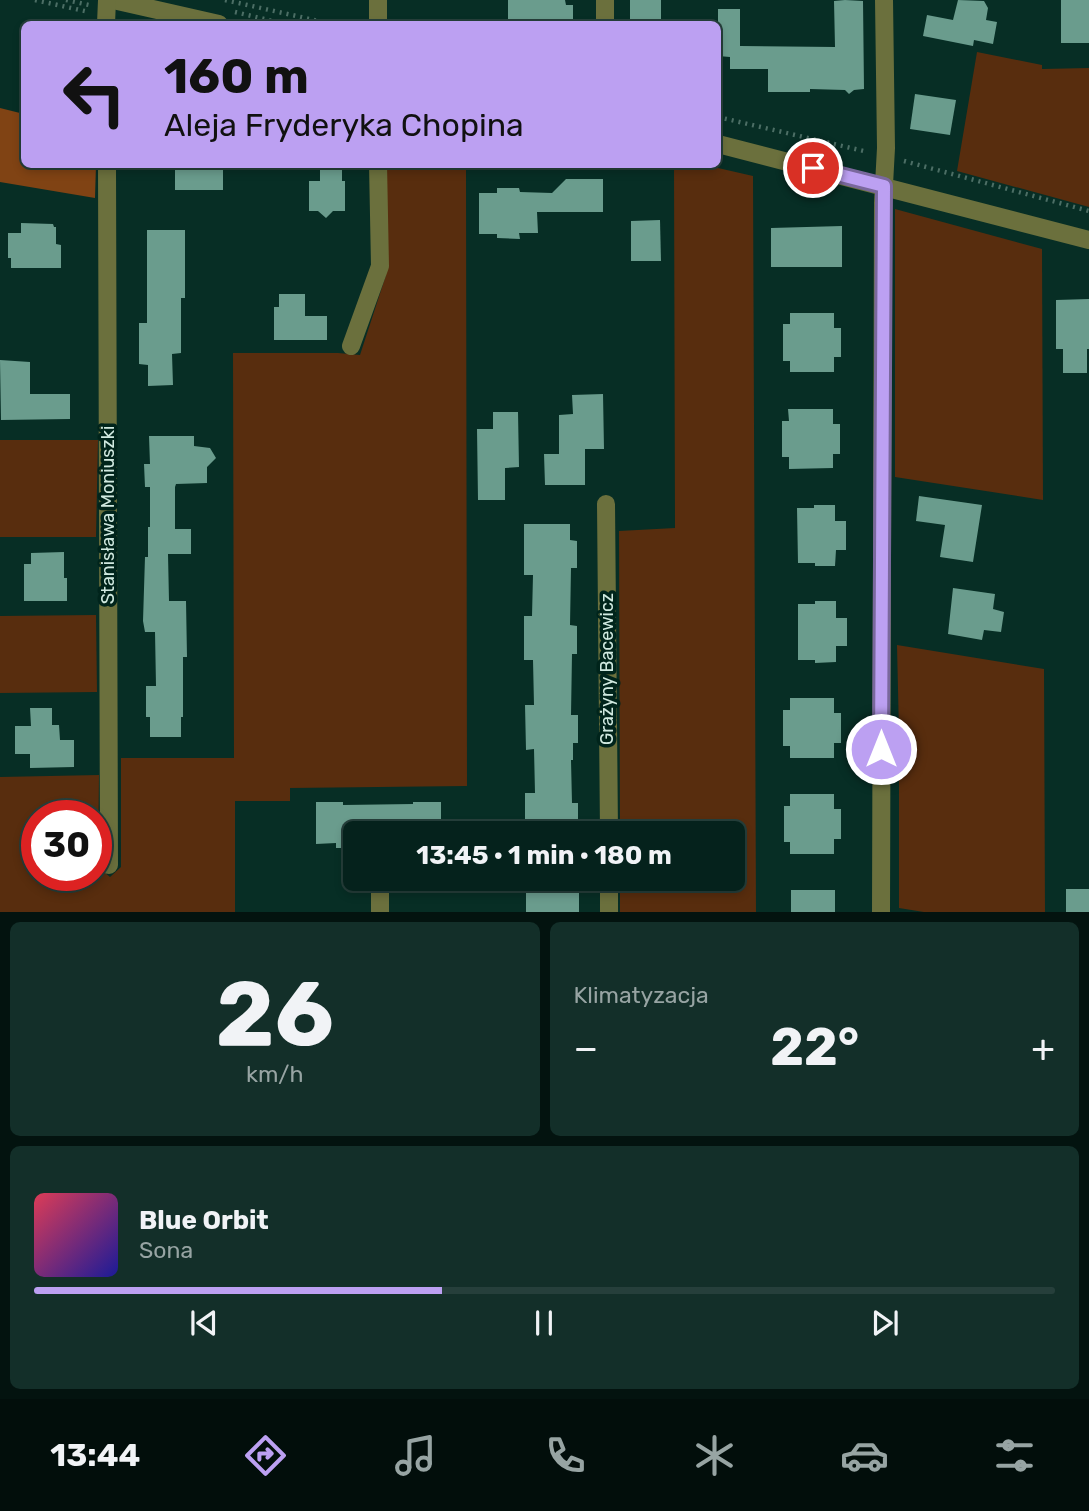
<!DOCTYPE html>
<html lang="pl">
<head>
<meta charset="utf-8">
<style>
	:root { --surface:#05221c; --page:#132f29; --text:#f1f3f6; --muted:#97a4a3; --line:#263f3b; --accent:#bca0f2 }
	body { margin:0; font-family:Rubik,sans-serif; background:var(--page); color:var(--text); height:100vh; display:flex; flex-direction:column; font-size:26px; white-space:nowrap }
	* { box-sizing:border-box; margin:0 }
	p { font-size:23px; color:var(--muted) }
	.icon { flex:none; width:38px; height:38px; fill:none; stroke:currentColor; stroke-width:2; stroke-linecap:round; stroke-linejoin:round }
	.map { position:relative; height:912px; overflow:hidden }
	.drawer { display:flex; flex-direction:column; gap:10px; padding:10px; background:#03130f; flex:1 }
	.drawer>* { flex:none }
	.hud { position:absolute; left:21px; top:21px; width:700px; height:147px; border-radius:10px; box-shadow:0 4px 10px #0003,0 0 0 2px var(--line); background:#bca0f2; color:#111; overflow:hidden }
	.speed { position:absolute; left:21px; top:800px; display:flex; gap:14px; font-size:35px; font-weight:700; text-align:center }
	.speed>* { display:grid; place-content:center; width:91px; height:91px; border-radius:50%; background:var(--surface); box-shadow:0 4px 10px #0003,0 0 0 2px var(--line); line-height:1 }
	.speed .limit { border:10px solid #d22; background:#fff; color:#111 }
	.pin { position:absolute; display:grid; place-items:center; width:60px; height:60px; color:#fff; margin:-30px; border:4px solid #fff; border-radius:50%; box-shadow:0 2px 7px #0007 }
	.me { position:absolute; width:77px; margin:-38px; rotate:0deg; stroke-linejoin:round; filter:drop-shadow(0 0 5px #0008) }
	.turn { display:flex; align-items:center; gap:24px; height:147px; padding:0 28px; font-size:32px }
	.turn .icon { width:91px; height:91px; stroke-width:2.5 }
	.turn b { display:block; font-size:49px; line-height:60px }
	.big { font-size:52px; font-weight:700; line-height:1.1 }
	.drawer .card { flex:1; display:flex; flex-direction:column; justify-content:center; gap:10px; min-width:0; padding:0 24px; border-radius:10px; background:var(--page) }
	.drawer .dial { align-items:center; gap:0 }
	.dial b { font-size:91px; line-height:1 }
	.song { display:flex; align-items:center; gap:21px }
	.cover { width:84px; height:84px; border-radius:10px; background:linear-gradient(135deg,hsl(350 70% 55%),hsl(240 70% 35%)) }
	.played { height:7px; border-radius:4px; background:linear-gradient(90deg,var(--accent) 40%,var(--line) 40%) }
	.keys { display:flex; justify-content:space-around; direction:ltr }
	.heat { display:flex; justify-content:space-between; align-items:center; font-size:38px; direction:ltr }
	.drawer .tiles { flex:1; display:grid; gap:10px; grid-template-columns:1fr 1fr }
	.card:last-child { grid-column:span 2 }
	.trip { position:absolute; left:343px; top:821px; width:402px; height:70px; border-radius:10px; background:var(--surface); box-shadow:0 4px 10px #0003,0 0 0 2px var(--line); font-weight:700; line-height:70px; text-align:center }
	.dock { display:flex; height:112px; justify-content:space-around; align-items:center; background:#020e0b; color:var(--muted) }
	.dock .icon { width:49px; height:49px }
	.dock .on { color:var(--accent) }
	.dock b { font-size:32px; color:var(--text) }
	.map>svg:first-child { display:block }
</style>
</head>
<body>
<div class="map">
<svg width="1089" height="913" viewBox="0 0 1089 913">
	<rect width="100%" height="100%" fill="#072e25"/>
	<!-- green -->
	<g fill="#582d0e">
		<path d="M 977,52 L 1042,65 L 1042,69 L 1089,68 L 1089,207 L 957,171 Z"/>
		<path d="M 386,165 L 466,165 L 467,786 L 290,788 L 290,801 L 235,801 L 235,912 L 0,913 L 0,777 L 99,775 L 98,860 L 96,862 L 96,816 L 37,816 L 37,875 L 96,875 L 96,865 L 110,877 L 121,867 L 121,758 L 234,758 L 233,353 L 338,353 L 360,355 L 386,275 Z"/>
		<path d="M 674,165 L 705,165 L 753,176 L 756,912 L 620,912 L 620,879 L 733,878 L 733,833 L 620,833 L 619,531 L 675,528 Z"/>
		<path d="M 895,209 L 1042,249 L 1043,500 L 895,477 Z"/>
		<path d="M 0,440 L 98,440 L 96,537 L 0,537 Z"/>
		<path d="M 96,615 L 97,692 L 0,693 L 0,616 Z"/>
		<path d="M 897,645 L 1044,669 L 1045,912 L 930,913 L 899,908 L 899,733 Z"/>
	</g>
	<!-- forest -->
	<path fill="#804314" d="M 0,108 L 24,114 L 24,164 L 96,165 L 95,198 L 0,182 Z"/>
	<!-- building -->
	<g fill="#6a9c8d">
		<path d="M 508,0 L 565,0 L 566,5 L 573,5 L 573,24 L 508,24 Z"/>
		<rect x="630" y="0" width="31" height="24"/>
		<path d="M 845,0 L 863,1 L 864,89 L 854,90 L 849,94 L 845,90 L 810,89 L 810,92 L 768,92 L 768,69 L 730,69 L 730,57 L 718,56 L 718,9 L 740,9 L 740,46 L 835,47 L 834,1 Z"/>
		<path d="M 958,0 L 984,1 L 988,8 L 986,20 L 997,22 L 993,44 L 974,40 L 973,46 L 923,36 L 927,15 L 953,20 Z"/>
		<rect x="1061" y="0" width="28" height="43"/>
		<path d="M 915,94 L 956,100 L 950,135 L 910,129 Z"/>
		<rect x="175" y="164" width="48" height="26"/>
		<path d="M 320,164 L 342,164 L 342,181 L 345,181 L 345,211 L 333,211 L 326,218 L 318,211 L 309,211 L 309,181 L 320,181 Z"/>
		<path d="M 566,179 L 603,179 L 603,212 L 537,212 L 538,233 L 519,233 L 520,239 L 497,238 L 497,234 L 479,234 L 479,193 L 497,193 L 497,188 L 519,188 L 520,192 L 552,193 Z"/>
		<path d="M 660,220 L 661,261 L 631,261 L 631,221 Z"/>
		<path d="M 21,223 L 53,224 L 54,227 L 56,227 L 56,244 L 61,245 L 61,268 L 11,268 L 11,258 L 8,258 L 8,233 L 21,233 Z"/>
		<path d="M 842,226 L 842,267 L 771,267 L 771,228 Z"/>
		<path d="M 147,230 L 185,230 L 185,298 L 181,298 L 181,353 L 172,354 L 173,385 L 148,386 L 148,365 L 139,364 L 139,323 L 147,323 Z"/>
		<path d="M 279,294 L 305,294 L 305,316 L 327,316 L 327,340 L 274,340 L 274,307 L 279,307 Z"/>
		<path d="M 1089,299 L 1089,349 L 1087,349 L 1087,373 L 1063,373 L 1063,349 L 1056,349 L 1056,300 Z"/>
		<path d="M 790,313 L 834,313 L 834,328 L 841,328 L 841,357 L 834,357 L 834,372 L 790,372 L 790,361 L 783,361 L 783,324 L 790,324 Z"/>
		<path d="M 0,360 L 30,362 L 30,394 L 70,394 L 70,419 L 1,420 Z"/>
		<path d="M 603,394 L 604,449 L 585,449 L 585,485 L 545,485 L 544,454 L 559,454 L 559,415 L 573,414 L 572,395 Z"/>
		<path d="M 788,409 L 833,409 L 833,424 L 840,424 L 840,454 L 833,454 L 833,468 L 789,469 L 789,457 L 782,457 L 782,421 L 789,421 Z"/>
		<path d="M 493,412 L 518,412 L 519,467 L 505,468 L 505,500 L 478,500 L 477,429 L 493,429 Z"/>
		<path d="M 149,436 L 194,436 L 194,446 L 210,448 L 216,458 L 207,467 L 207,483 L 176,484 L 175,487 L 175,529 L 191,529 L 191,554 L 168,554 L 169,601 L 186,601 L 187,657 L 183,657 L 183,717 L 181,717 L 181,737 L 150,737 L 150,717 L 146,717 L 146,686 L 156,686 L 155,632 L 145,632 L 143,621 L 145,557 L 148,557 L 148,527 L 150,527 L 150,487 L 145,487 L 144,464 L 150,464 Z"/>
		<path d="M 919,496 L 982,505 L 973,562 L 940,557 L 945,525 L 916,521 Z"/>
		<path d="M 814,505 L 835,505 L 835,521 L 846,521 L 846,550 L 836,550 L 835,566 L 815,566 L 815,563 L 798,563 L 797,508 L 814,508 Z"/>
		<path d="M 524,524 L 570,524 L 570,540 L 577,541 L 577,568 L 571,568 L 570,625 L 577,626 L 577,654 L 572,654 L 571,715 L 578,715 L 578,743 L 573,743 L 573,760 L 571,760 L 572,803 L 578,803 L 578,831 L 569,832 L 569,833 L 525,833 L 525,793 L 535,793 L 534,749 L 526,750 L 525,705 L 534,705 L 533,660 L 524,660 L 524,616 L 532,616 L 533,575 L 524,575 Z"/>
		<path d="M 64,552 L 64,578 L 67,578 L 67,601 L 24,601 L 24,564 L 31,564 L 31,553 Z"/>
		<path d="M 953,588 L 995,594 L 993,609 L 1004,612 L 1001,632 L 984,630 L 982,640 L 948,634 Z"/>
		<path d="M 815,601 L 836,601 L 836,618 L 847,618 L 847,646 L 836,646 L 836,662 L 815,663 L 815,660 L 798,660 L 798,604 L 815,604 Z"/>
		<path d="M 790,698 L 834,698 L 834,713 L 841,713 L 841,743 L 834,743 L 834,758 L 790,758 L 790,746 L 783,746 L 783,710 L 790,710 Z"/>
		<path d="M 30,708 L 52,708 L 52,725 L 59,725 L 60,740 L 74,740 L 74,767 L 30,768 L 30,754 L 15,754 L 15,726 L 31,726 Z"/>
		<path d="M 790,794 L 834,794 L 834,809 L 841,809 L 841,839 L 834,839 L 834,854 L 790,854 L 790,842 L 784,842 L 784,806 L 790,806 Z"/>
		<path d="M 316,802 L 343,802 L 343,805 L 413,804 L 413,802 L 441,802 L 441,833 L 355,833 L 355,848 L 336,848 L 336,843 L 316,844 Z"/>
		<path d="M 541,878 L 572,878 L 572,892 L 579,892 L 579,913 L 526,913 L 526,882 L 541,882 Z"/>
		<rect x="1066" y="889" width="23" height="24"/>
		<rect x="791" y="890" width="44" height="23"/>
	</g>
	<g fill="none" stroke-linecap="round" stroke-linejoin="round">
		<!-- path -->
		<g stroke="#4c6e65" stroke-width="4.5" stroke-dasharray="2 5" stroke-linecap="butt">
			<path d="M 35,0 L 89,12"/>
			<path d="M 66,0 L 89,5"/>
			<path d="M 225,0 L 332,24"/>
			<path d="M 235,12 L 285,24"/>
			<path d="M 718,117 L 868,152"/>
			<path d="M 904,161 L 1089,211"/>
		</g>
		<!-- minor -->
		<g stroke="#6b703d" stroke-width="18">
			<path d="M 113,0 L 219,24"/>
			<path d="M 378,0 L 378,24"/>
			<path d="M 106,24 L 107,0"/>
			<path d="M 605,24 L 605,0"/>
			<path d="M 718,144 L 1089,240"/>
			<path d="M 107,164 L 109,865"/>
			<path d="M 351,346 L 380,266 L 378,164"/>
			<path d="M 606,504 L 609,833"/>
			<path d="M 609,878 L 609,913"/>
			<path d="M 380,883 L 380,913"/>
			<path d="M 881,913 L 883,203 L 886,148 L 884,0"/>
		</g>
	</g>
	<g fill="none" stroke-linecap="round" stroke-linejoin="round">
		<defs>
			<path id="route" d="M 813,168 L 884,186 L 881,749"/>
		</defs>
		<!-- route casing -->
		<use href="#route" stroke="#7a689d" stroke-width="18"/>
		<!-- route -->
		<use href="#route" stroke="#bca0f2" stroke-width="12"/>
	</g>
	<g text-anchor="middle" stroke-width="7" stroke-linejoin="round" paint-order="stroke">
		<!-- street labels -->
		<g font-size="18" fill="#d0e9e0" stroke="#00241b">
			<text transform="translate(108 515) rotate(-90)" y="6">Stanisława Moniuszki</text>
			<text transform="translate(607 669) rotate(-90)" y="6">Grażyny Bacewicz</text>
		</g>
	</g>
</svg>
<div class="speed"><div class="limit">30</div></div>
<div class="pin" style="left:813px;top:168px;background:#d93025"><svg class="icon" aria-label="arrive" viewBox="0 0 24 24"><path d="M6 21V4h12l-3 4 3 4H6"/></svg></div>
<svg class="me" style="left:881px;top:749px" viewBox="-20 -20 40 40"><circle r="17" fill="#bca0f2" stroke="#fff" stroke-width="3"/><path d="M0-11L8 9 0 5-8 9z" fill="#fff"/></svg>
<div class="trip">13:45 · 1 min · 180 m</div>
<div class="hud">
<div class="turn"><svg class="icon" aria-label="left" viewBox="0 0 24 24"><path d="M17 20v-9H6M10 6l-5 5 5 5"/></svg><div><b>160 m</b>Aleja Fryderyka Chopina</div></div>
</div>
</div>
<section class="drawer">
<div class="tiles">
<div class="card dial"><b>26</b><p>km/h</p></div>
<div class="card"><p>Klimatyzacja</p>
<div class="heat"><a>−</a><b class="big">22°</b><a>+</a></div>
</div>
<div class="card">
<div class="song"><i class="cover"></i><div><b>Blue Orbit</b><p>Sona</p></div></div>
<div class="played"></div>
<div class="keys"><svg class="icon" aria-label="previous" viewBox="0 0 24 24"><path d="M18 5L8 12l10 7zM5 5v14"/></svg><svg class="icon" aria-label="pause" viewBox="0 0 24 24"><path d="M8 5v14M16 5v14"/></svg><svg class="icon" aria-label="next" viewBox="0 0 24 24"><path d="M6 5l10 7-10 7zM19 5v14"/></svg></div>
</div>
</div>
</section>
<nav class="dock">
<b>13:44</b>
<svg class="icon on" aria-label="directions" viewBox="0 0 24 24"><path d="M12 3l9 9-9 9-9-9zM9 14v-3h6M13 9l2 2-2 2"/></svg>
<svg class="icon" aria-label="music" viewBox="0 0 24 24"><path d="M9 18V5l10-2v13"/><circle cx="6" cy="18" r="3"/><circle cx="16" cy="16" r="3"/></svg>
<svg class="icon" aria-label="phone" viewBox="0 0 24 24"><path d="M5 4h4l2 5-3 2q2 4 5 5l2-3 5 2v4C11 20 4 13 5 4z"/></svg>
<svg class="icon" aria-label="climate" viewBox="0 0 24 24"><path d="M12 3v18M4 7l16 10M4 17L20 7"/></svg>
<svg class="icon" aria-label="car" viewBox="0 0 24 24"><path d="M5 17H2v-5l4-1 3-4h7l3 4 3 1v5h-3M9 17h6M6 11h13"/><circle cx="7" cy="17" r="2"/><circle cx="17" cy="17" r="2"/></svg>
<svg class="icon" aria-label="filters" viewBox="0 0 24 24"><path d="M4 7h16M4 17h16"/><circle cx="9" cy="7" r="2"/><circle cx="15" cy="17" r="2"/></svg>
</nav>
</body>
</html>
